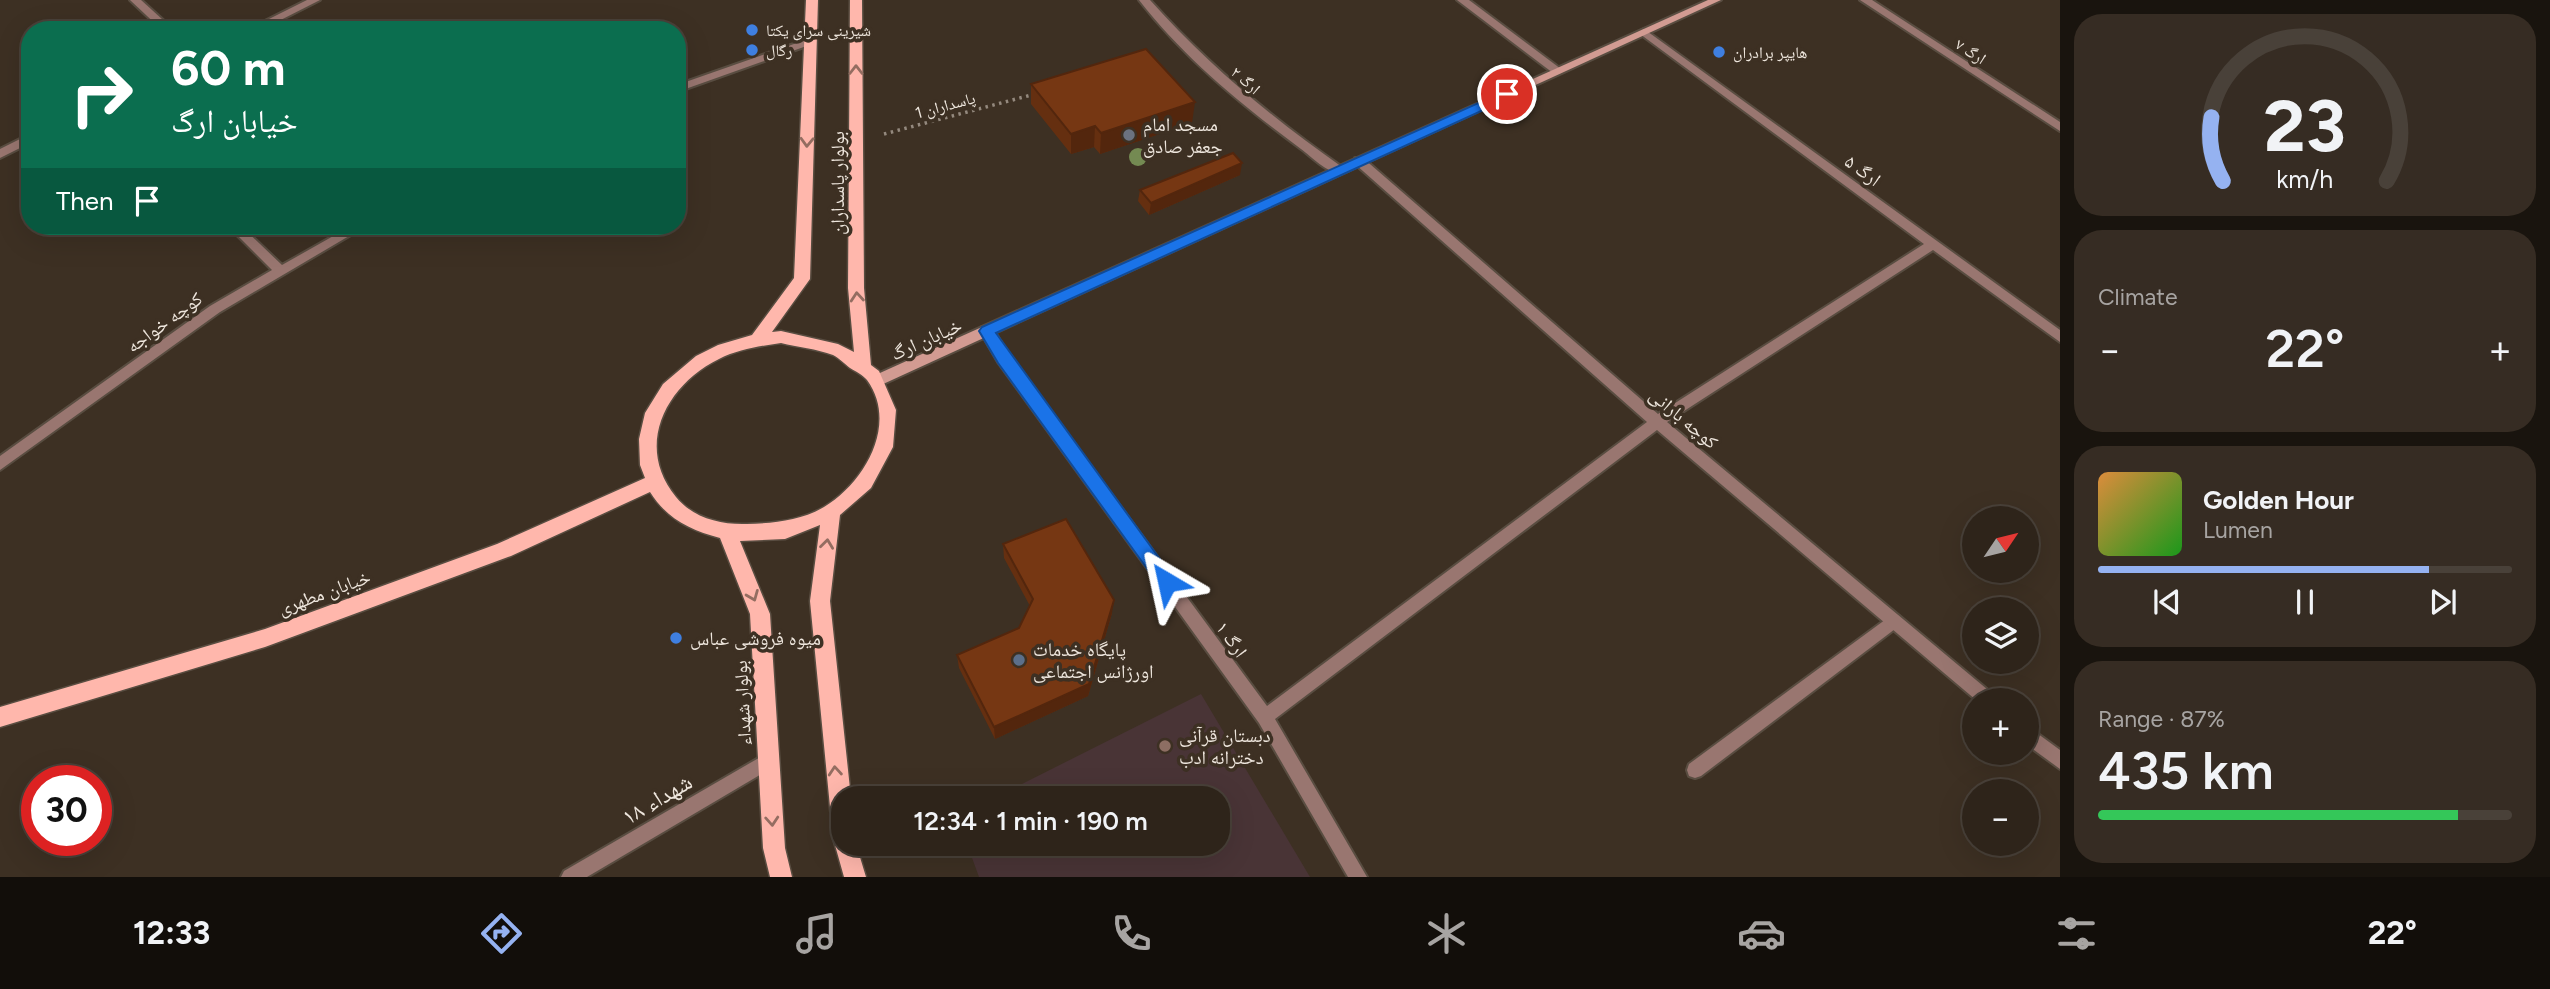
<!DOCTYPE html>
<html lang="en">
<head>
<meta charset="utf-8">
<style>
	:root { --surface:#2e241a; --page:#362c23; --text:#f1f3f6; --muted:#a7a4a2; --line:#494139; --accent:#95b2f1 }
	body { margin:0; font-family:Figtree,"Noto Naskh Arabic",sans-serif; background:var(--page); color:var(--text); height:100vh; display:flex; flex-direction:column; font-size:26px; white-space:nowrap }
	* { box-sizing:border-box; margin:0 }
	p { font-size:23px; color:var(--muted) }
	.icon { flex:none; width:38px; height:38px; fill:none; stroke:currentColor; stroke-width:2; stroke-linecap:round; stroke-linejoin:round }
	.map { position:relative; flex:1; overflow:hidden }
	.details { display:flex; flex-direction:column; gap:14px; padding:14px; background:#19140e; width:490px }
	.details>* { flex:none }
	.top-card { position:absolute; left:21px; top:21px; width:665px; height:214px; border-radius:28px; box-shadow:0 7px 28px #0002,0 0 0 2px var(--line); background:#0b6e4f; color:#fff; overflow:hidden }
	.needle { width:46px; rotate:55deg }
	.fabs { position:absolute; left:1962px; top:506px; display:grid; gap:14px }
	.fabs a { display:grid; place-items:center; width:77px; height:77px; border-radius:50%; background:var(--surface); box-shadow:0 7px 28px #0002,0 0 0 2px var(--line); font-size:35px }
	.speed { position:absolute; left:21px; top:765px; display:flex; gap:14px; font-size:35px; font-weight:700; text-align:center }
	.speed>* { display:grid; place-content:center; width:91px; height:91px; border-radius:50%; background:var(--surface); box-shadow:0 7px 28px #0002,0 0 0 2px var(--line); line-height:1 }
	.speed .limit { border:10px solid #d22; background:#fff; color:#111 }
	.pin { position:absolute; display:grid; place-items:center; width:60px; height:60px; color:#fff; margin:-30px; border:4px solid #fff; border-radius:50%; box-shadow:0 2px 7px #0007 }
	.me { position:absolute; width:77px; margin:-38px; rotate:324deg; stroke-linejoin:round; filter:drop-shadow(0 0 5px #0008) }
	.turn { display:flex; align-items:center; gap:24px; height:147px; padding:0 35px; font-size:32px }
	.turn .icon { width:91px; height:91px; stroke-width:2.5 }
	.turn b { display:block; font-size:49px; line-height:60px }
	.then { display:flex; align-items:center; height:66px; padding:0 35px; background:#0003; gap:14px; font-size:26px }
	.big { font-size:52px; font-weight:600; line-height:1.1 }
	.details .card { flex:1; display:flex; flex-direction:column; justify-content:center; gap:10px; min-width:0; padding:0 24px; border-radius:28px; background:var(--page) }
	.details .dial { align-items:center; gap:0 }
	.dial svg { height:182px; overflow:visible; fill:none; stroke:var(--line); stroke-width:7; stroke-linecap:round; text-anchor:middle }
	.dial text { fill:var(--text); stroke:none }
	.song { display:flex; align-items:center; gap:21px }
	.cover { width:84px; height:84px; border-radius:10px; background:linear-gradient(135deg,hsl(30 70% 55%),hsl(120 70% 35%)) }
	.played { height:7px; border-radius:4px; background:linear-gradient(90deg,var(--accent) 80%,var(--line) 80%) }
	.keys { display:flex; justify-content:space-around; direction:ltr }
	.heat { display:flex; justify-content:space-between; align-items:center; font-size:38px; direction:ltr }
	.charge { height:10px; border-radius:5px; background:linear-gradient(90deg,#34c759 87%,var(--line) 0) }
	.trip { position:absolute; left:831px; top:786px; width:399px; height:70px; border-radius:28px; background:var(--surface); box-shadow:0 7px 28px #0002,0 0 0 2px var(--line); font-weight:600; line-height:70px; text-align:center }
	.menu { display:flex; height:112px; justify-content:space-around; align-items:center; background:#120e0a; color:var(--muted) }
	.menu .icon { width:49px; height:49px }
	.menu .active { color:var(--accent) }
	.menu b { font-size:32px; color:var(--text) }
	main { display:flex; flex:1; min-height:0 }
	.map>svg:first-child { display:block }
</style>
</head>
<body>
<main>
<div class="map">
<svg width="2060" height="877" viewBox="0 0 2060 877">
	<rect width="100%" height="100%" fill="#3d3023"/>
	<!-- education -->
	<path fill="#493436" d="M 1201,694 L 1310,877 L 979,877 L 967,844 L 1218,844 L 1218,798 L 994,798 Z"/>
	<g fill="none" stroke-linecap="round" stroke-linejoin="round">
		<defs>
			<g id="service">
				<path d="M 1457,0 L 1469,0 L 1561,69 L 1561,73 L 1553,73 Z"/>
				<path d="M 1893,614 L 1899,616 L 1901,621 L 1899,626 L 1701,776 L 1695,778 L 1689,776 L 1687,770 L 1689,764 Z"/>
				<path d="M 769,752 L 775,754 L 777,760 L 775,766 L 587,877 L 561,877 L 564,871 Z"/>
			</g>
			<g id="minor">
				<path d="M 130,0 L 141,0 L 174,30 L 162,30 Z"/>
				<path d="M 307,0 L 320,0 L 261,30 L 247,30 Z"/>
				<path d="M 1139,0 L 1150,0 C 1207,64 1272,118 1342,167 L 1342,173 C 1329,175 1312,157 1301,149 C 1243,106 1184,58 1139,0 Z"/>
				<path d="M 1860,0 L 1872,0 L 2060,122 L 2060,131 Z"/>
				<path d="M 1644,29 L 2060,330 L 2060,342 L 1933,250 L 1667,422 L 1994,695 L 1996,700 L 1976,700 L 1657,430 L 1275,719 L 1367,877 L 1348,877 L 1259,723 L 998,362 L 980,331 L 982,327 L 992,327 L 1008,354 L 1267,706 L 1647,422 L 1355,164 L 1355,158 L 1363,158 L 1658,414 L 1924,244 L 1640,34 L 1639,32 Z"/>
				<path d="M 811,38 L 815,39 L 815,43 L 677,92 L 677,85 Z"/>
				<path d="M 30,134 L 30,143 L 0,158 L 0,149 Z"/>
				<path d="M 228,226 L 241,226 L 282,265 L 351,226 L 366,226 L 220,312 L 0,470 L 0,456 L 210,306 L 272,270 Z"/>
				<path d="M 2026,725 L 2060,750 L 2060,769 L 2026,744 Z"/>
			</g>
			<path id="secondary" d="M 1708,0 L 1721,0 L 881,385 L 871,385 L 869,381 L 871,377 Z"/>
			<path id="primary" d="M 806,0 L 818,0 L 810,279 L 772,332 L 781,331 L 838,344 L 854,352 L 848,288 L 850,0 L 862,0 L 864,288 L 871,365 L 879,371 L 896,410 L 893,447 L 871,488 L 840,515 L 830,601 L 851,798 L 844,798 L 844,844 L 856,844 L 866,877 L 844,877 L 833,838 L 810,601 L 820,525 L 785,539 L 740,541 L 770,614 L 785,848 L 792,877 L 770,877 L 763,848 L 750,614 L 720,538 C 690,530 667,519 650,492 L 511,556 L 265,647 L 0,727 L 0,707 L 265,629 L 497,544 L 645,478 L 640,465 L 639,439 L 645,413 L 663,384 L 696,356 L 718,345 L 752,335 L 794,278 ZM 781,343 C 797,347 817,349 833,355 C 839,358 845,364 850,368 C 855,371 863,375 867,380 C 899,424 864,483 824,507 C 800,521 774,523 747,524 C 721,525 693,518 676,497 C 634,446 666,385 719,359 C 739,349 760,346 781,343 Z"/>
		</defs>
		<!-- service casing -->
		<use href="#service" stroke="#594d41" stroke-width="4"/>
		<!-- minor casing -->
		<use href="#minor" stroke="#594d41" stroke-width="4"/>
		<!-- secondary casing -->
		<use href="#secondary" stroke="#594d41" stroke-width="4"/>
		<!-- primary casing -->
		<use href="#primary" stroke="#594d41" stroke-width="3"/>
		<!-- path -->
		<path stroke="#94897e" stroke-width="3.5" stroke-dasharray="2.5 4.5" stroke-linecap="butt" d="M 884,134 L 1035,94"/>
		<!-- service -->
		<use href="#service" fill="#997670" fill-rule="evenodd"/>
		<!-- minor -->
		<use href="#minor" fill="#997670" fill-rule="evenodd"/>
		<!-- secondary -->
		<use href="#secondary" fill="#d29b92" fill-rule="evenodd"/>
		<!-- primary -->
		<use href="#primary" fill="#ffb7ac" fill-rule="evenodd"/>
	</g>
	<!-- trees -->
	<circle fill="#748a52" cx="1138" cy="157" r="9"/>
	<!-- wall -->
	<g fill="#652f10">
		<path d="M 1031,84 L 1192,123 L 1100,154 L 1094,147 L 1071,154 L 1031,104 Z"/>
		<path d="M 1240,175 L 1149,215 L 1138,201 L 1140,190 Z"/>
		<path d="M 1003,544 L 1112,613 L 1088,696 L 995,739 L 959,668 L 957,655 L 1019,628 L 1030,606 L 1004,558 Z"/>
	</g>
	<!-- shaded-wall -->
	<g fill="#53260d">
		<path d="M 1195,102 L 1192,123 L 1100,154 L 1101,133 Z"/>
		<path d="M 1095,126 L 1094,147 L 1071,154 L 1071,134 Z"/>
		<path d="M 1242,163 L 1240,175 L 1149,215 L 1151,203 Z"/>
		<path d="M 1114,600 L 1112,613 L 1088,696 L 995,739 L 994,727 Z"/>
	</g>
	<!-- building -->
	<g fill="#763713" stroke="#53260d" stroke-width="2">
		<path d="M 1146,49 L 1195,102 L 1101,133 L 1095,126 L 1071,134 L 1031,84 Z"/>
		<path d="M 1233,153 L 1242,163 L 1151,203 L 1140,190 Z"/>
		<path d="M 1066,519 L 1114,600 L 1089,684 L 994,727 L 957,655 L 1019,628 L 1033,599 L 1003,544 Z"/>
	</g>
	<!-- one-way arrows -->
	<defs><path id="oneway-chevron" d="M-2-3.5L2.5 0L-2 3.5" fill="none" stroke-width="1.6" stroke-linecap="round" stroke-linejoin="round" transform="scale(1.75)"/></defs>
	<g stroke="#946d61">
		<use href="#oneway-chevron" transform="translate(856 70) rotate(-90)"/>
		<use href="#oneway-chevron" transform="translate(807 142) rotate(92)"/>
		<use href="#oneway-chevron" transform="translate(857 297) rotate(-95)"/>
		<use href="#oneway-chevron" transform="translate(827 544) rotate(-83)"/>
		<use href="#oneway-chevron" transform="translate(753 596) rotate(68)"/>
		<use href="#oneway-chevron" transform="translate(835 771) rotate(-95)"/>
		<use href="#oneway-chevron" transform="translate(772 821) rotate(86)"/>
	</g>
	<!-- route -->
	<path fill="#1a73e8" stroke="#114b97" stroke-width="2" d="M 1507,90 L 1514,94 L 1512,97 L 996,333 L 1173,577 L 1176,582 L 1173,588 L 1167,590 L 1161,588 L 998,363 L 979,331 L 982,327 Z"/>
	<!-- markers -->
	<g fill="#3f7fe0" stroke="#3d3023" stroke-width="2.5">
		<circle cx="752" cy="30" r="7"/>
		<circle cx="752" cy="50" r="7"/>
		<circle cx="1719" cy="52" r="7"/>
		<circle cx="676" cy="638" r="7"/>
	</g>
	<circle fill="#6b7280" stroke="#3d3023" stroke-width="2.5" cx="1129" cy="135" r="7"/>
	<circle fill="#5c6f8a" stroke="#3d3023" stroke-width="2.5" cx="1019" cy="660" r="7"/>
	<circle fill="#8d6e63" stroke="#3d3023" stroke-width="2.5" cx="1165" cy="746" r="7"/>
	<g text-anchor="middle" stroke-width="7" stroke-linejoin="round" paint-order="stroke">
		<!-- far-poi labels -->
		<g font-size="16" fill="#eee6dd" stroke="#3d3023" text-anchor="start">
			<text x="766" y="36">شیرینی سرای یکتا</text>
			<text x="766" y="56">رگال</text>
			<text x="1733" y="58">هایپر برادران</text>
		</g>
		<!-- far-street labels -->
		<g font-size="16" fill="#eee6dd" stroke="#3d3023">
			<text transform="translate(1971 51) rotate(33)" y="6">ارگ ۷</text>
			<text transform="translate(1246 80) rotate(41)" y="6">ارگ ۲</text>
			<text transform="translate(945 105) rotate(-15)" y="6">پاسداران 1</text>
		</g>
		<!-- poi labels -->
		<g font-size="19" fill="#eee6dd" stroke="#3d3023" text-anchor="start">
			<text x="1143" y="131">مسجد امام<tspan x="1143" dy="22">جعفر صادق</tspan></text>
			<text x="690" y="645">میوه فروشی عباس</text>
			<text x="1033" y="656">پایگاه خدمات<tspan x="1033" dy="22">اورژانس اجتماعی</tspan></text>
			<text x="1179" y="742">دبستان قرآنی<tspan x="1179" dy="22">دخترانه ادب</tspan></text>
		</g>
		<!-- street labels -->
		<g font-size="19" fill="#eee6dd" stroke="#3d3023">
			<text transform="translate(1863 170) rotate(36)" y="7">ارگ ۵</text>
			<text transform="translate(837 183) rotate(-90)" y="7">بولوار پاسداران</text>
			<text transform="translate(164 322) rotate(-36)" y="7">کوچه خواجه</text>
			<text transform="translate(926 339) rotate(-24)" y="7">خیابان ارگ</text>
			<text transform="translate(1684 418) rotate(40)" y="7">کوچه بارانی</text>
			<text transform="translate(324 592) rotate(-20)" y="7">خیابان مطهری</text>
			<text transform="translate(1232 639) rotate(54)" y="7">ارگ ۱</text>
			<text transform="translate(742 703) rotate(-93)" y="7">بولوار شهداء</text>
		</g>
		<!-- near-street labels -->
		<g font-size="23" fill="#eee6dd" stroke="#3d3023">
			<text transform="translate(657 799) rotate(-31)" y="8">شهداء ۱۸</text>
		</g>
	</g>
</svg>
<div class="fabs">
<a><svg class="needle" viewBox="-14 -14 28 28"><path d="M0-13l5 13h-10z" fill="#e53935"/><path d="M0 13l5-13h-10z" fill="#a7a4a2"/></svg></a>
<a><svg class="icon" aria-label="layers" viewBox="0 0 24 24"><path d="M12 4l9 5-9 5-9-5zM3 14l9 5 9-5"/></svg></a>
<a>+</a>
<a>−</a>
</div>
<div class="speed"><div class="limit">30</div></div>
<div class="pin" style="left:1507px;top:94px;background:#d93025"><svg class="icon" aria-label="arrive" viewBox="0 0 24 24"><path d="M6 21V4h12l-3 4 3 4H6"/></svg></div>
<svg class="me" style="left:1167px;top:582px" viewBox="-20 -20 40 40"><path d="M0-17L14 15 0 8-14 15z" fill="#1a73e8" stroke="#fff" stroke-width="4"/></svg>
<div class="trip">12:34 · 1 min · 190 m</div>
<div class="top-card">
<div class="turn"><svg class="icon" aria-label="right" viewBox="0 0 24 24"><path d="M7 20v-9h11M14 6l5 5-5 5"/></svg><div><b>60 m</b>خیابان ارگ</div></div>
<div class="then">Then<svg class="icon" aria-label="arrive" viewBox="0 0 24 24"><path d="M6 21V4h12l-3 4 3 4H6"/></svg></div>
</div>
</div>
<section class="details">
<div class="card dial"><svg viewBox="0 0 100 80">
<path d="M14 69A42 42 0 1 1 86 69"/>
<path d="M14 69A42 42 0 0 1 9 41" stroke="#95b2f1"/>
<text x="50" y="56" font-size="32" font-weight="700">23</text>
<text x="50" y="72" font-size="11">km/h</text>
</svg></div>
<div class="card"><p>Climate</p>
<div class="heat"><a>−</a><b class="big">22°</b><a>+</a></div>
</div>
<div class="card">
<div class="song"><i class="cover"></i><div><b>Golden Hour</b><p>Lumen</p></div></div>
<div class="played"></div>
<div class="keys"><svg class="icon" aria-label="previous" viewBox="0 0 24 24"><path d="M18 5L8 12l10 7zM5 5v14"/></svg><svg class="icon" aria-label="pause" viewBox="0 0 24 24"><path d="M8 5v14M16 5v14"/></svg><svg class="icon" aria-label="next" viewBox="0 0 24 24"><path d="M6 5l10 7-10 7zM19 5v14"/></svg></div>
</div>
<div class="card"><p>Range · 87%</p><b class="big">435 km</b><div class="charge"></div></div>
</section>
</main>
<nav class="menu">
<b>12:33</b>
<svg class="icon active" aria-label="directions" viewBox="0 0 24 24"><path d="M12 3l9 9-9 9-9-9zM9 14v-3h6M13 9l2 2-2 2"/></svg>
<svg class="icon" aria-label="music" viewBox="0 0 24 24"><path d="M9 18V5l10-2v13"/><circle cx="6" cy="18" r="3"/><circle cx="16" cy="16" r="3"/></svg>
<svg class="icon" aria-label="phone" viewBox="0 0 24 24"><path d="M5 4h4l2 5-3 2q2 4 5 5l2-3 5 2v4C11 20 4 13 5 4z"/></svg>
<svg class="icon" aria-label="climate" viewBox="0 0 24 24"><path d="M12 3v18M4 7l16 10M4 17L20 7"/></svg>
<svg class="icon" aria-label="car" viewBox="0 0 24 24"><path d="M5 17H2v-5l4-1 3-4h7l3 4 3 1v5h-3M9 17h6M6 11h13"/><circle cx="7" cy="17" r="2"/><circle cx="17" cy="17" r="2"/></svg>
<svg class="icon" aria-label="filters" viewBox="0 0 24 24"><path d="M4 7h16M4 17h16"/><circle cx="9" cy="7" r="2"/><circle cx="15" cy="17" r="2"/></svg>
<b>22°</b>
</nav>
</body>
</html>
